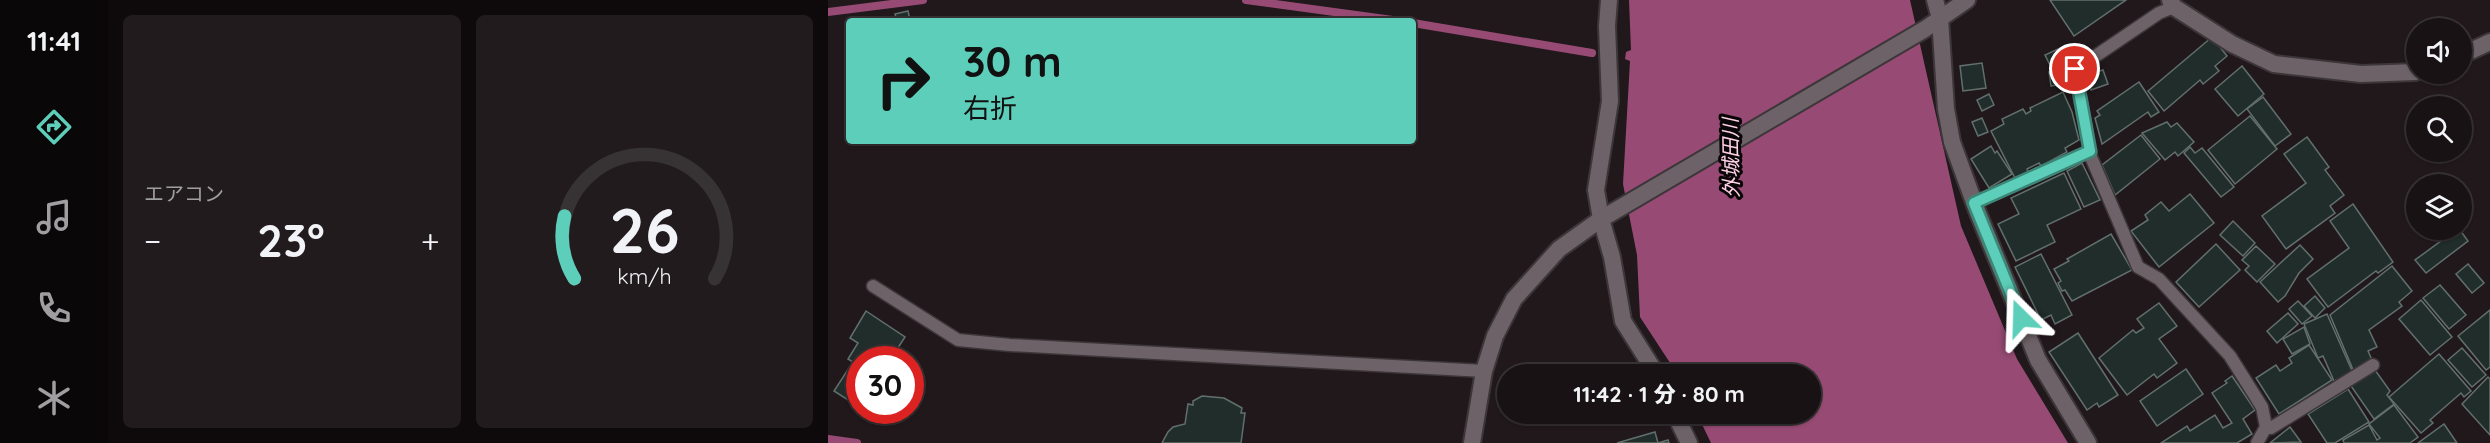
<!DOCTYPE html>
<html lang="ja">
<head>
<meta charset="utf-8">
<style>
	:root { --surface:#191215; --page:#221b1e; --text:#f1f3f6; --muted:#9f9ea0; --line:#373234; --accent:#5dceb9 }
	body { margin:0; font-family:Quicksand,"Noto Sans JP",sans-serif; background:var(--page); color:var(--text); height:100vh; display:flex; flex-direction:column; font-size:22px; white-space:nowrap }
	* { box-sizing:border-box; margin:0 }
	p { font-size:20px; color:var(--muted) }
	.icon { flex:none; width:33px; height:33px; fill:none; stroke:currentColor; stroke-width:2; stroke-linecap:round; stroke-linejoin:round }
	.map { position:relative; flex:1; overflow:hidden }
	.details { display:flex; flex-direction:column; gap:15px; padding:15px; background:#0e0a0c; width:720px }
	.details>* { flex:none }
	.top-card { position:absolute; left:18px; top:18px; width:570px; height:126px; border-radius:6px; box-shadow:0 2px 4px #0004,0 0 0 2px var(--line); background:#5dceb9; color:#111; overflow:hidden }
	.buttons { position:absolute; left:1578px; top:18px; display:grid; gap:12px }
	.buttons a { display:grid; place-items:center; width:66px; height:66px; border-radius:50%; background:var(--surface); box-shadow:0 2px 4px #0004,0 0 0 2px var(--line); font-size:30px }
	.speed { position:absolute; left:18px; top:346px; display:flex; gap:12px; font-size:30px; font-weight:700; text-align:center }
	.speed>* { display:grid; place-content:center; width:78px; height:78px; border-radius:50%; background:var(--surface); box-shadow:0 2px 4px #0004,0 0 0 2px var(--line); line-height:1 }
	.speed .limit { border:9px solid #d22; background:#fff; color:#111 }
	.pin { position:absolute; display:grid; place-items:center; width:51px; height:51px; color:#fff; margin:-26px; border:3px solid #fff; border-radius:50%; box-shadow:0 2px 6px #0007 }
	.me { position:absolute; width:66px; margin:-33px; rotate:338deg; stroke-linejoin:round; filter:drop-shadow(0 0 4px #0008) }
	.turn { display:flex; align-items:center; gap:21px; height:126px; padding:0 18px; font-size:27px }
	.turn .icon { width:78px; height:78px; stroke-width:2.5 }
	.turn b { display:block; font-size:42px; line-height:51px }
	.big { font-size:45px; font-weight:800; line-height:1.1 }
	.details .widget { flex:1; display:flex; flex-direction:column; justify-content:center; gap:9px; min-width:0; padding:0 21px; border-radius:9px; background:var(--page) }
	.details .dial { align-items:center; gap:0 }
	.dial svg { height:156px; overflow:visible; fill:none; stroke:var(--line); stroke-width:7; stroke-linecap:round; text-anchor:middle }
	.dial text { fill:var(--text); stroke:none }
	.heat { display:flex; justify-content:space-between; align-items:center; font-size:33px; direction:ltr }
	.details .tiles { flex:1; display:grid; gap:15px; grid-template-columns:repeat(2,1fr) }
	.trip { position:absolute; left:669px; top:364px; width:324px; height:60px; border-radius:30px; background:var(--surface); box-shadow:0 2px 4px #0004,0 0 0 2px var(--line); font-weight:800; line-height:60px; text-align:center }
	main { display:flex; flex:1; min-height:0 }
	.menu { display:flex; flex-direction:column; width:108px; justify-content:space-around; align-items:center; background:#0a0708; color:var(--muted) }
	.menu .icon { width:42px; height:42px }
	.menu .active { color:var(--accent) }
	.menu b { font-size:27px; color:var(--text) }
	.map>svg:first-child { display:block }
</style>
</head>
<body>
<main>
<nav class="menu">
<b>11:41</b>
<svg class="icon active" aria-label="directions" viewBox="0 0 24 24"><path d="M12 3l9 9-9 9-9-9zM9 14v-3h6M13 9l2 2-2 2"/></svg>
<svg class="icon" aria-label="music" viewBox="0 0 24 24"><path d="M9 18V5l10-2v13"/><circle cx="6" cy="18" r="3"/><circle cx="16" cy="16" r="3"/></svg>
<svg class="icon" aria-label="phone" viewBox="0 0 24 24"><path d="M5 4h4l2 5-3 2q2 4 5 5l2-3 5 2v4C11 20 4 13 5 4z"/></svg>
<svg class="icon" aria-label="climate" viewBox="0 0 24 24"><path d="M12 3v18M4 7l16 10M4 17L20 7"/></svg>
</nav>
<section class="details">
<div class="tiles">
<div class="widget"><p>エアコン</p>
<div class="heat"><a>−</a><b class="big">23°</b><a>+</a></div>
</div>
<div class="widget dial"><svg viewBox="0 0 100 80">
<path d="M14 69A42 42 0 1 1 86 69"/>
<path d="M14 69A42 42 0 0 1 9 37" stroke="#5dceb9"/>
<text x="50" y="56" font-size="32" font-weight="700">26</text>
<text x="50" y="72" font-size="11">km/h</text>
</svg></div>
</div>
</section>
<div class="map">
<svg width="1662" height="443" viewBox="0 0 1662 443">
	<rect width="100%" height="100%" fill="#21181c"/>
	<!-- water -->
	<path fill="#974b74" d="M 801,0 L 1082,0 L 1133,226 L 1189,359 L 1240,443 L 883,443 L 869,414 L 982,414 L 982,375 L 850,375 L 812,317 L 809,255 L 795,184 L 802,61 L 797,59 L 798,52 L 803,50 Z"/>
	<g fill="none" stroke-linecap="round" stroke-linejoin="round">
		<!-- stream -->
		<g stroke="#974b74" stroke-width="8">
			<path d="M 418,0 L 572,21"/>
			<path d="M 0,12 L 95,0"/>
			<path d="M 585,23 L 764,53"/>
			<path d="M 0,439 L 29,443"/>
		</g>
	</g>
	<!-- building -->
	<g fill="#212d2a" stroke="#62706d" stroke-width="1.5">
		<path d="M 1222,0 L 1298,0 L 1246,36 Z"/>
		<path d="M 80,11 L 82,20 L 69,21 L 67,14 Z"/>
		<path d="M 1384,37 L 1399,56 L 1387,66 L 1391,71 L 1375,84 L 1372,80 L 1336,111 L 1320,91 Z"/>
		<path d="M 1232,48 L 1239,62 L 1224,69 L 1217,55 Z"/>
		<path d="M 1154,63 L 1158,88 L 1135,91 L 1132,66 Z"/>
		<path d="M 1414,66 L 1436,94 L 1410,116 L 1387,89 Z"/>
		<path d="M 1235,70 L 1237,84 L 1223,86 L 1221,72 Z"/>
		<path d="M 1275,70 L 1280,84 L 1263,90 L 1259,75 Z"/>
		<path d="M 1311,82 L 1331,112 L 1323,117 L 1320,112 L 1274,144 L 1267,118 L 1272,115 L 1269,111 Z"/>
		<path d="M 1235,92 L 1244,112 L 1251,140 L 1237,148 L 1239,152 L 1213,166 L 1211,163 L 1199,169 L 1200,172 L 1187,178 L 1163,131 L 1176,124 L 1174,119 L 1195,109 L 1198,114 L 1203,111 L 1202,108 Z"/>
		<path d="M 1161,94 L 1166,105 L 1154,111 L 1149,100 Z"/>
		<path d="M 1435,97 L 1463,134 L 1447,146 L 1419,109 Z"/>
		<path d="M 1422,116 L 1449,149 L 1407,184 L 1380,150 Z"/>
		<path d="M 1154,118 L 1160,132 L 1150,136 L 1144,122 Z"/>
		<path d="M 1339,122 L 1343,127 L 1349,123 L 1366,142 L 1350,156 L 1347,152 L 1337,160 L 1314,133 Z"/>
		<path d="M 1313,135 L 1332,159 L 1287,195 L 1274,165 Z"/>
		<path d="M 1479,137 L 1501,167 L 1497,170 L 1516,195 L 1502,206 L 1507,213 L 1458,249 L 1434,216 L 1478,183 L 1456,154 Z"/>
		<path d="M 1163,146 L 1167,153 L 1169,151 L 1184,174 L 1161,188 L 1143,159 Z"/>
		<path d="M 1362,147 L 1367,153 L 1374,148 L 1406,187 L 1393,197 L 1356,153 Z"/>
		<path d="M 1254,163 L 1272,200 L 1256,207 L 1239,171 Z"/>
		<path d="M 1236,173 L 1253,209 L 1219,225 L 1227,242 L 1188,261 L 1170,224 L 1191,214 L 1183,198 Z"/>
		<path d="M 1362,194 L 1386,223 L 1331,267 L 1303,231 L 1320,220 L 1317,215 L 1333,202 L 1341,211 Z"/>
		<path d="M 1525,204 L 1565,262 L 1550,273 L 1548,271 L 1500,307 L 1479,279 L 1521,248 L 1502,221 Z"/>
		<path d="M 1405,221 L 1427,243 L 1415,256 L 1392,235 Z"/>
		<path d="M 1628,230 L 1632,230 L 1640,241 L 1598,273 L 1587,260 Z"/>
		<path d="M 1283,234 L 1304,270 L 1244,301 L 1237,290 L 1234,291 L 1230,283 L 1233,281 L 1226,269 L 1241,261 L 1239,259 Z"/>
		<path d="M 1388,244 L 1412,270 L 1371,307 L 1348,282 Z"/>
		<path d="M 1472,245 L 1485,259 L 1471,273 L 1457,296 L 1450,302 L 1432,282 Z"/>
		<path d="M 1428,246 L 1447,264 L 1429,282 L 1417,270 L 1421,266 L 1414,260 Z"/>
		<path d="M 1213,254 L 1244,315 L 1227,324 L 1223,315 L 1213,320 L 1187,267 Z"/>
		<path d="M 1640,264 L 1656,283 L 1644,293 L 1628,274 Z"/>
		<path d="M 1564,266 L 1584,291 L 1571,302 L 1574,306 L 1541,330 L 1549,347 L 1540,351 L 1544,360 L 1526,372 L 1502,315 Z"/>
		<path d="M 1612,285 L 1638,315 L 1621,329 L 1595,298 Z"/>
		<path d="M 1487,296 L 1497,308 L 1487,318 L 1476,306 Z"/>
		<path d="M 1593,300 L 1624,337 L 1602,355 L 1571,319 Z"/>
		<path d="M 1470,301 L 1484,316 L 1474,324 L 1461,309 Z"/>
		<path d="M 1331,303 L 1349,326 L 1331,339 L 1349,363 L 1329,378 L 1326,374 L 1299,395 L 1271,358 L 1305,330 L 1308,333 L 1316,328 L 1309,319 Z"/>
		<path d="M 1662,310 L 1662,367 L 1658,370 L 1630,336 Z"/>
		<path d="M 38,311 L 77,337 L 62,360 L 32,360 L 31,407 L 6,391 L 25,362 L 20,359 L 30,343 L 22,338 Z"/>
		<path d="M 1460,313 L 1470,324 L 1449,343 L 1439,331 Z"/>
		<path d="M 1499,314 L 1525,373 L 1506,381 L 1495,356 L 1490,358 L 1476,324 Z"/>
		<path d="M 1476,327 L 1482,344 L 1464,354 L 1455,339 Z"/>
		<path d="M 1250,333 L 1290,395 L 1271,407 L 1269,403 L 1259,410 L 1221,352 Z"/>
		<path d="M 1481,345 L 1504,380 L 1451,414 L 1428,378 L 1448,365 L 1452,371 L 1464,363 L 1461,358 Z"/>
		<path d="M 1634,348 L 1658,375 L 1644,387 L 1620,360 Z"/>
		<path d="M 1611,354 L 1643,391 L 1636,397 L 1633,393 L 1602,420 L 1605,423 L 1593,433 L 1561,397 Z"/>
		<path d="M 1358,369 L 1375,394 L 1329,426 L 1312,401 Z"/>
		<path d="M 1547,370 L 1562,391 L 1559,395 L 1566,404 L 1546,419 L 1523,386 Z"/>
		<path d="M 1404,376 L 1427,410 L 1415,419 L 1424,434 L 1409,443 L 1333,443 L 1359,426 L 1362,431 L 1387,415 L 1395,428 L 1404,423 L 1384,393 L 1399,383 L 1397,381 Z"/>
		<path d="M 1660,377 L 1662,379 L 1662,435 L 1634,404 Z"/>
		<path d="M 1520,389 L 1541,422 L 1507,443 L 1499,443 L 1480,414 Z"/>
		<path d="M 374,396 L 396,398 L 414,408 L 413,413 L 417,413 L 413,443 L 334,443 L 340,432 L 345,427 L 357,424 L 360,404 L 365,405 L 365,401 Z"/>
		<path d="M 1566,405 L 1590,437 L 1582,443 L 1516,443 L 1515,440 L 1541,425 L 1549,440 L 1552,438 L 1541,424 Z"/>
		<path d="M 1616,424 L 1629,443 L 1590,443 Z"/>
		<path d="M 1462,427 L 1473,442 L 1442,443 Z"/>
		<path d="M 827,432 L 830,443 L 840,440 L 841,443 L 789,443 Z"/>
	</g>
	<g fill="none" stroke-linecap="round" stroke-linejoin="round">
		<defs>
			<g id="service">
				<path d="M 1346,7 L 1331,13 L 1247,70 L 1263,157 L 1310,267 L 1331,279 L 1402,356 L 1434,407 L 1438,427 L 1429,443"/>
				<path d="M 1146,203 L 1262,151"/>
				<path d="M 45,286 L 130,340 L 182,345 L 656,371"/>
				<path d="M 1438,427 L 1443,428 L 1545,365"/>
			</g>
			<g id="minor">
				<path d="M 1107,0 L 1112,18 L 1118,109 L 1124,142 L 1150,213 L 1210,360 L 1260,443"/>
				<path d="M 1342,0 L 1346,7 L 1404,44 L 1446,64 L 1533,74 L 1588,72"/>
				<path d="M 1634,55 L 1662,42"/>
				<path d="M 781,214 L 773,219 L 784,257 L 795,321 L 829,375"/>
				<path d="M 773,219 L 768,190 L 782,101 L 779,26 L 781,0"/>
				<path d="M 847,414 L 861,443"/>
				<path d="M 644,443 L 656,371 L 667,336 L 686,299 L 731,249 L 773,219 L 1097,29 L 1139,0"/>
			</g>
		</defs>
		<!-- service casing -->
		<use href="#service" stroke="#3c3639" stroke-width="15"/>
		<!-- minor casing -->
		<use href="#minor" stroke="#3c3639" stroke-width="20"/>
		<!-- service -->
		<use href="#service" stroke="#6d6267" stroke-width="12"/>
		<!-- minor -->
		<use href="#minor" stroke="#6d6267" stroke-width="16"/>
	</g>
	<g fill="none" stroke-linecap="round" stroke-linejoin="round">
		<defs>
			<path id="route" d="M 1193,318 L 1146,203 L 1262,151 L 1247,69"/>
		</defs>
		<!-- route casing -->
		<use href="#route" stroke="#3c8678" stroke-width="15"/>
		<!-- route -->
		<use href="#route" stroke="#5dceb9" stroke-width="10"/>
	</g>
	<g text-anchor="middle" stroke-width="6" stroke-linejoin="round" paint-order="stroke">
		<!-- water labels -->
		<g font-size="20" font-style="italic" fill="#fed1e6" stroke="#080506">
			<text transform="translate(903 158) rotate(-91)" y="7">外城田川</text>
		</g>
	</g>
</svg>
<div class="buttons">
<a><svg class="icon" aria-label="sound" viewBox="0 0 24 24"><path d="M4 9h4l5-4v14l-5-4H4zM17 9q2 3 0 6"/></svg></a>
<a><svg class="icon" aria-label="search" viewBox="0 0 24 24"><circle cx="10" cy="10" r="6"/><path d="M15 15l6 6"/></svg></a>
<a><svg class="icon" aria-label="layers" viewBox="0 0 24 24"><path d="M12 4l9 5-9 5-9-5zM3 14l9 5 9-5"/></svg></a>
</div>
<div class="speed"><div class="limit">30</div></div>
<div class="pin" style="left:1247px;top:69px;background:#d93025"><svg class="icon" aria-label="arrive" viewBox="0 0 24 24"><path d="M6 21V4h12l-3 4 3 4H6"/></svg></div>
<svg class="me" style="left:1193px;top:318px" viewBox="-20 -20 40 40"><path d="M0-17L14 15 0 8-14 15z" fill="#5dceb9" stroke="#fff" stroke-width="4"/></svg>
<div class="trip">11:42 · 1 分 · 80 m</div>
<div class="top-card">
<div class="turn"><svg class="icon" aria-label="right" viewBox="0 0 24 24"><path d="M7 20v-9h11M14 6l5 5-5 5"/></svg><div><b>30 m</b>右折</div></div>
</div>
</div>
</main>
</body>
</html>
